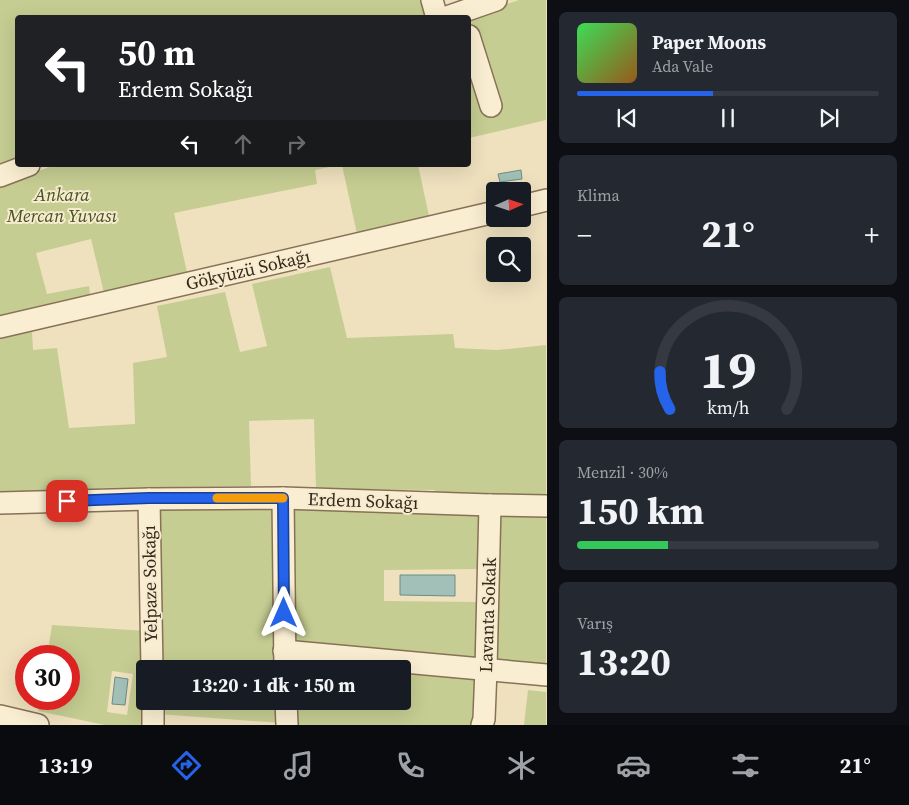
<!DOCTYPE html>
<html lang="tr">
<head>
<meta charset="utf-8">
<style>
	:root { --surface:#171b24; --page:#242831; --text:#f1f3f6; --muted:#9ea1a6; --line:#363941; --accent:#2563eb }
	body { margin:0; font-family:"Source Serif 4",serif; background:var(--page); color:var(--text); height:100vh; display:flex; flex-direction:column; font-size:19px; white-space:nowrap }
	* { box-sizing:border-box; margin:0 }
	p { font-size:16px; color:var(--muted) }
	.icon { flex:none; width:28px; height:28px; fill:none; stroke:currentColor; stroke-width:2; stroke-linecap:round; stroke-linejoin:round }
	.map { position:relative; flex:1; overflow:hidden }
	.drawer { display:flex; flex-direction:column; gap:12px; padding:12px; background:#0d0f14; width:362px }
	.drawer>* { flex:none }
	.hud { position:absolute; left:15px; top:15px; width:456px; height:152px; border-radius:5px; box-shadow:0 5px 20px #0002; background:#202124; color:#fff; overflow:hidden }
	.needle { width:32px; rotate:87deg }
	.tools { position:absolute; left:486px; top:182px; display:grid; gap:10px }
	.tools a { display:grid; place-items:center; width:45px; height:45px; border-radius:5px; background:var(--surface); box-shadow:0 5px 20px #0002; font-size:25px }
	.speed { position:absolute; left:15px; top:645px; display:flex; gap:10px; font-size:25px; font-weight:700; text-align:center }
	.speed>* { display:grid; place-content:center; width:65px; height:65px; border-radius:50%; background:var(--surface); box-shadow:0 5px 20px #0002; line-height:1 }
	.speed .limit { border:8px solid #d22; background:#fff; color:#111 }
	.pin { position:absolute; display:grid; place-items:center; width:42px; height:42px; color:#fff; margin:-21px; border-radius:10px; box-shadow:0 2px 8px #0006 }
	.me { position:absolute; width:55px; margin:-28px; rotate:0deg; stroke-linejoin:round; filter:drop-shadow(0 0 4px #0008) }
	.turn { display:flex; align-items:center; gap:18px; height:105px; padding:0 20px; font-size:22px }
	.turn .icon { width:65px; height:65px; stroke-width:2.5 }
	.turn b { display:block; font-size:35px; line-height:42px }
	.lanes { display:flex; align-items:center; height:48px; padding:0 20px; background:#0003; justify-content:center; gap:25px; direction:ltr }
	.lanes .off { opacity:.35 }
	.big { font-size:38px; font-weight:700; line-height:1.1 }
	.drawer .widget { flex:1; display:flex; flex-direction:column; justify-content:center; gap:8px; min-width:0; padding:0 18px; border-radius:8px; background:var(--page) }
	.drawer .dial { align-items:center; gap:0 }
	.dial svg { height:130px; overflow:visible; fill:none; stroke:var(--line); stroke-width:7; stroke-linecap:round; text-anchor:middle }
	.dial text { fill:var(--text); stroke:none }
	.song { display:flex; align-items:center; gap:15px }
	.cover { width:60px; height:60px; border-radius:8px; background:linear-gradient(135deg,hsl(130 70% 55%),hsl(30 70% 35%)) }
	.played { height:5px; border-radius:2px; background:linear-gradient(90deg,var(--accent) 45%,var(--line) 45%) }
	.keys { display:flex; justify-content:space-around; direction:ltr }
	.heat { display:flex; justify-content:space-between; align-items:center; font-size:28px; direction:ltr }
	.charge { height:8px; border-radius:4px; background:linear-gradient(90deg,#34c759 30%,var(--line) 0) }
	.trip { position:absolute; left:136px; top:660px; width:275px; height:50px; border-radius:5px; background:var(--surface); box-shadow:0 5px 20px #0002; font-weight:700; line-height:50px; text-align:center }
	.tabs { display:flex; height:80px; justify-content:space-around; align-items:center; background:#090b0e; color:var(--muted) }
	.tabs .icon { width:35px; height:35px }
	.tabs .on { color:var(--accent) }
	.tabs b { font-size:22px; color:var(--text) }
	main { display:flex; flex:1; min-height:0 }
	.map>svg:first-child { display:block }
</style>
</head>
<body>
<main>
<div class="map">
<svg width="547" height="725" viewBox="0 0 547 725">
	<rect width="100%" height="100%" fill="#efe1be"/>
	<!-- green -->
	<g fill="#c5cd92" fill-rule="evenodd">
		<path d="M 0,0 L 428,0 L 432,14 L 422,18 L 18,18 L 17,163 L 0,170 Z"/>
		<path d="M 519,0 L 546,0 L 546,120 L 469,138 L 469,18 L 466,18 Z"/>
		<path d="M 55,165 L 340,165 L 315,170 L 317,184 L 174,213 L 188,277 L 105,297 L 91,239 L 36,253 L 47,294 L 89,286 L 91,302 L 0,322 L 0,185 Z"/>
		<path d="M 342,165 L 418,165 L 429,216 L 357,234 Z"/>
		<path d="M 330,267 L 347,338 L 453,334 L 455,348 L 497,350 L 546,345 L 546,495 L 435,495 L 435,490 L 316,489 L 314,419 L 249,421 L 251,486 L 100,488 L 100,496 L 0,498 L 0,338 L 32,332 L 33,350 L 57,348 L 69,428 L 135,424 L 133,363 L 167,357 L 157,306 L 225,292 L 240,352 L 267,346 L 252,284 Z"/>
		<path d="M 159,503 L 185,509 L 276,509 L 279,669 L 157,669 Z"/>
		<path d="M 289,509 L 479,515 L 478,569 L 384,570 L 384,601 L 477,602 L 476,662 L 290,646 Z"/>
		<path d="M 500,513 L 546,513 L 546,666 L 495,660 Z"/>
		<path d="M 52,625 L 146,631 L 146,725 L 105,725 L 38,711 L 40,699 L 69,699 L 69,656 L 47,656 ZM 112,671 L 133,674 L 127,715 L 107,712 Z"/>
		<path d="M 291,661 L 476,675 L 472,720 L 471,725 L 291,725 L 291,701 L 402,701 L 403,700 L 408,700 L 411,672 L 354,667 L 354,669 L 291,669 Z"/>
		<path d="M 528,690 L 546,692 L 546,725 L 524,725 Z"/>
		<path d="M 157,701 L 281,701 L 282,723 L 157,714 Z"/>
	</g>
	<!-- water -->
	<g fill="#a2c0b7" stroke="#698e85">
		<path d="M 521,170 L 522,179 L 500,182 L 498,174 Z"/>
		<path d="M 400,575 L 455,575 L 455,596 L 400,595 Z"/>
		<path d="M 115,677 L 128,679 L 125,705 L 112,704 Z"/>
	</g>
	<g fill="none" stroke-linecap="round" stroke-linejoin="round">
		<defs>
			<g id="minor">
				<path d="M 432,0 L 437,18"/>
				<path d="M 444,18 L 496,0"/>
				<path d="M 469,36 L 491,106"/>
				<path d="M 0,176 L 29,165"/>
				<path d="M 522,206 L 547,200"/>
				<path d="M 0,327 L 495,212"/>
				<path d="M 283,498 L 285,669"/>
				<path d="M 149,499 L 152,669"/>
				<path d="M 0,503 L 149,499 L 283,498 L 490,505 L 547,506"/>
				<path d="M 284,651 L 547,675"/>
				<path d="M 286,701 L 287,725"/>
				<path d="M 0,716 L 38,725"/>
				<path d="M 153,725 L 153,701"/>
				<path d="M 482,725 L 484,719 L 486,669 L 490,505"/>
			</g>
		</defs>
		<!-- minor casing -->
		<use href="#minor" stroke="#877157" stroke-width="24"/>
		<!-- minor -->
		<use href="#minor" stroke="#f9eed1" stroke-width="21"/>
	</g>
	<g fill="none" stroke-linecap="round" stroke-linejoin="round">
		<defs>
			<path id="route" d="M 67,501 L 149,498 L 283,498 L 284,613"/>
		</defs>
		<!-- route casing -->
		<use href="#route" stroke="#184099" stroke-width="12"/>
		<!-- route -->
		<use href="#route" stroke="#2563eb" stroke-width="9"/>
		<!-- slow -->
		<path stroke="#f59e0b" stroke-width="9" d="M 217,498 L 283,498"/>
	</g>
	<g text-anchor="middle" stroke-width="4" stroke-linejoin="round" paint-order="stroke">
		<!-- park labels -->
		<g font-size="18" font-style="italic" fill="#465322" stroke="#f6ebce">
			<text x="62" y="201">Ankara<tspan x="62" dy="21">Mercan Yuvası</tspan></text>
		</g>
		<!-- street labels -->
		<g font-size="18" fill="#36291c" stroke="#f6ebce">
			<text transform="translate(248 270) rotate(-13)" y="6">Gökyüzü Sokağı</text>
			<text transform="translate(363 501) rotate(2)" y="6">Erdem Sokağı</text>
			<text transform="translate(150 584) rotate(-91)" y="6">Yelpaze Sokağı</text>
			<text transform="translate(488 615) rotate(-88)" y="6">Lavanta Sokak</text>
		</g>
	</g>
</svg>
<div class="tools">
<a><svg class="needle" viewBox="-14 -14 28 28"><path d="M0-13l5 13h-10z" fill="#e53935"/><path d="M0 13l5-13h-10z" fill="#9ea1a6"/></svg></a>
<a><svg class="icon" aria-label="search" viewBox="0 0 24 24"><circle cx="10" cy="10" r="6"/><path d="M15 15l6 6"/></svg></a>
</div>
<div class="speed"><div class="limit">30</div></div>
<div class="pin" style="left:67px;top:501px;background:#d93025"><svg class="icon" aria-label="arrive" viewBox="0 0 24 24"><path d="M6 21V4h12l-3 4 3 4H6"/></svg></div>
<svg class="me" style="left:284px;top:613px" viewBox="-20 -20 40 40"><path d="M0-17L14 15 0 8-14 15z" fill="#2563eb" stroke="#fff" stroke-width="4"/></svg>
<div class="trip">13:20 · 1 dk · 150 m</div>
<div class="hud">
<div class="turn"><svg class="icon" aria-label="left" viewBox="0 0 24 24"><path d="M17 20v-9H6M10 6l-5 5 5 5"/></svg><div><b>50 m</b>Erdem Sokağı</div></div>
<div class="lanes"><svg class="icon" aria-label="left" viewBox="0 0 24 24"><path d="M17 20v-9H6M10 6l-5 5 5 5"/></svg><svg class="icon off" aria-label="ahead" viewBox="0 0 24 24"><path d="M12 20V5M6 11l6-6 6 6"/></svg><svg class="icon off" aria-label="right" viewBox="0 0 24 24"><path d="M7 20v-9h11M14 6l5 5-5 5"/></svg></div>
</div>
</div>
<section class="drawer">
<div class="widget">
<div class="song"><i class="cover"></i><div><b>Paper Moons</b><p>Ada Vale</p></div></div>
<div class="played"></div>
<div class="keys"><svg class="icon" aria-label="previous" viewBox="0 0 24 24"><path d="M18 5L8 12l10 7zM5 5v14"/></svg><svg class="icon" aria-label="pause" viewBox="0 0 24 24"><path d="M8 5v14M16 5v14"/></svg><svg class="icon" aria-label="next" viewBox="0 0 24 24"><path d="M6 5l10 7-10 7zM19 5v14"/></svg></div>
</div>
<div class="widget"><p>Klima</p>
<div class="heat"><a>−</a><b class="big">21°</b><a>+</a></div>
</div>
<div class="widget dial"><svg viewBox="0 0 100 80">
<path d="M14 69A42 42 0 1 1 86 69"/>
<path d="M14 69A42 42 0 0 1 8 46" stroke="#2563eb"/>
<text x="50" y="56" font-size="32" font-weight="700">19</text>
<text x="50" y="72" font-size="11">km/h</text>
</svg></div>
<div class="widget"><p>Menzil · 30%</p><b class="big">150 km</b><div class="charge"></div></div>
<div class="widget"><p>Varış</p><b class="big">13:20</b></div>
</section>
</main>
<nav class="tabs">
<b>13:19</b>
<svg class="icon on" aria-label="directions" viewBox="0 0 24 24"><path d="M12 3l9 9-9 9-9-9zM9 14v-3h6M13 9l2 2-2 2"/></svg>
<svg class="icon" aria-label="music" viewBox="0 0 24 24"><path d="M9 18V5l10-2v13"/><circle cx="6" cy="18" r="3"/><circle cx="16" cy="16" r="3"/></svg>
<svg class="icon" aria-label="phone" viewBox="0 0 24 24"><path d="M5 4h4l2 5-3 2q2 4 5 5l2-3 5 2v4C11 20 4 13 5 4z"/></svg>
<svg class="icon" aria-label="climate" viewBox="0 0 24 24"><path d="M12 3v18M4 7l16 10M4 17L20 7"/></svg>
<svg class="icon" aria-label="car" viewBox="0 0 24 24"><path d="M5 17H2v-5l4-1 3-4h7l3 4 3 1v5h-3M9 17h6M6 11h13"/><circle cx="7" cy="17" r="2"/><circle cx="17" cy="17" r="2"/></svg>
<svg class="icon" aria-label="filters" viewBox="0 0 24 24"><path d="M4 7h16M4 17h16"/><circle cx="9" cy="7" r="2"/><circle cx="15" cy="17" r="2"/></svg>
<b>21°</b>
</nav>
</body>
</html>
